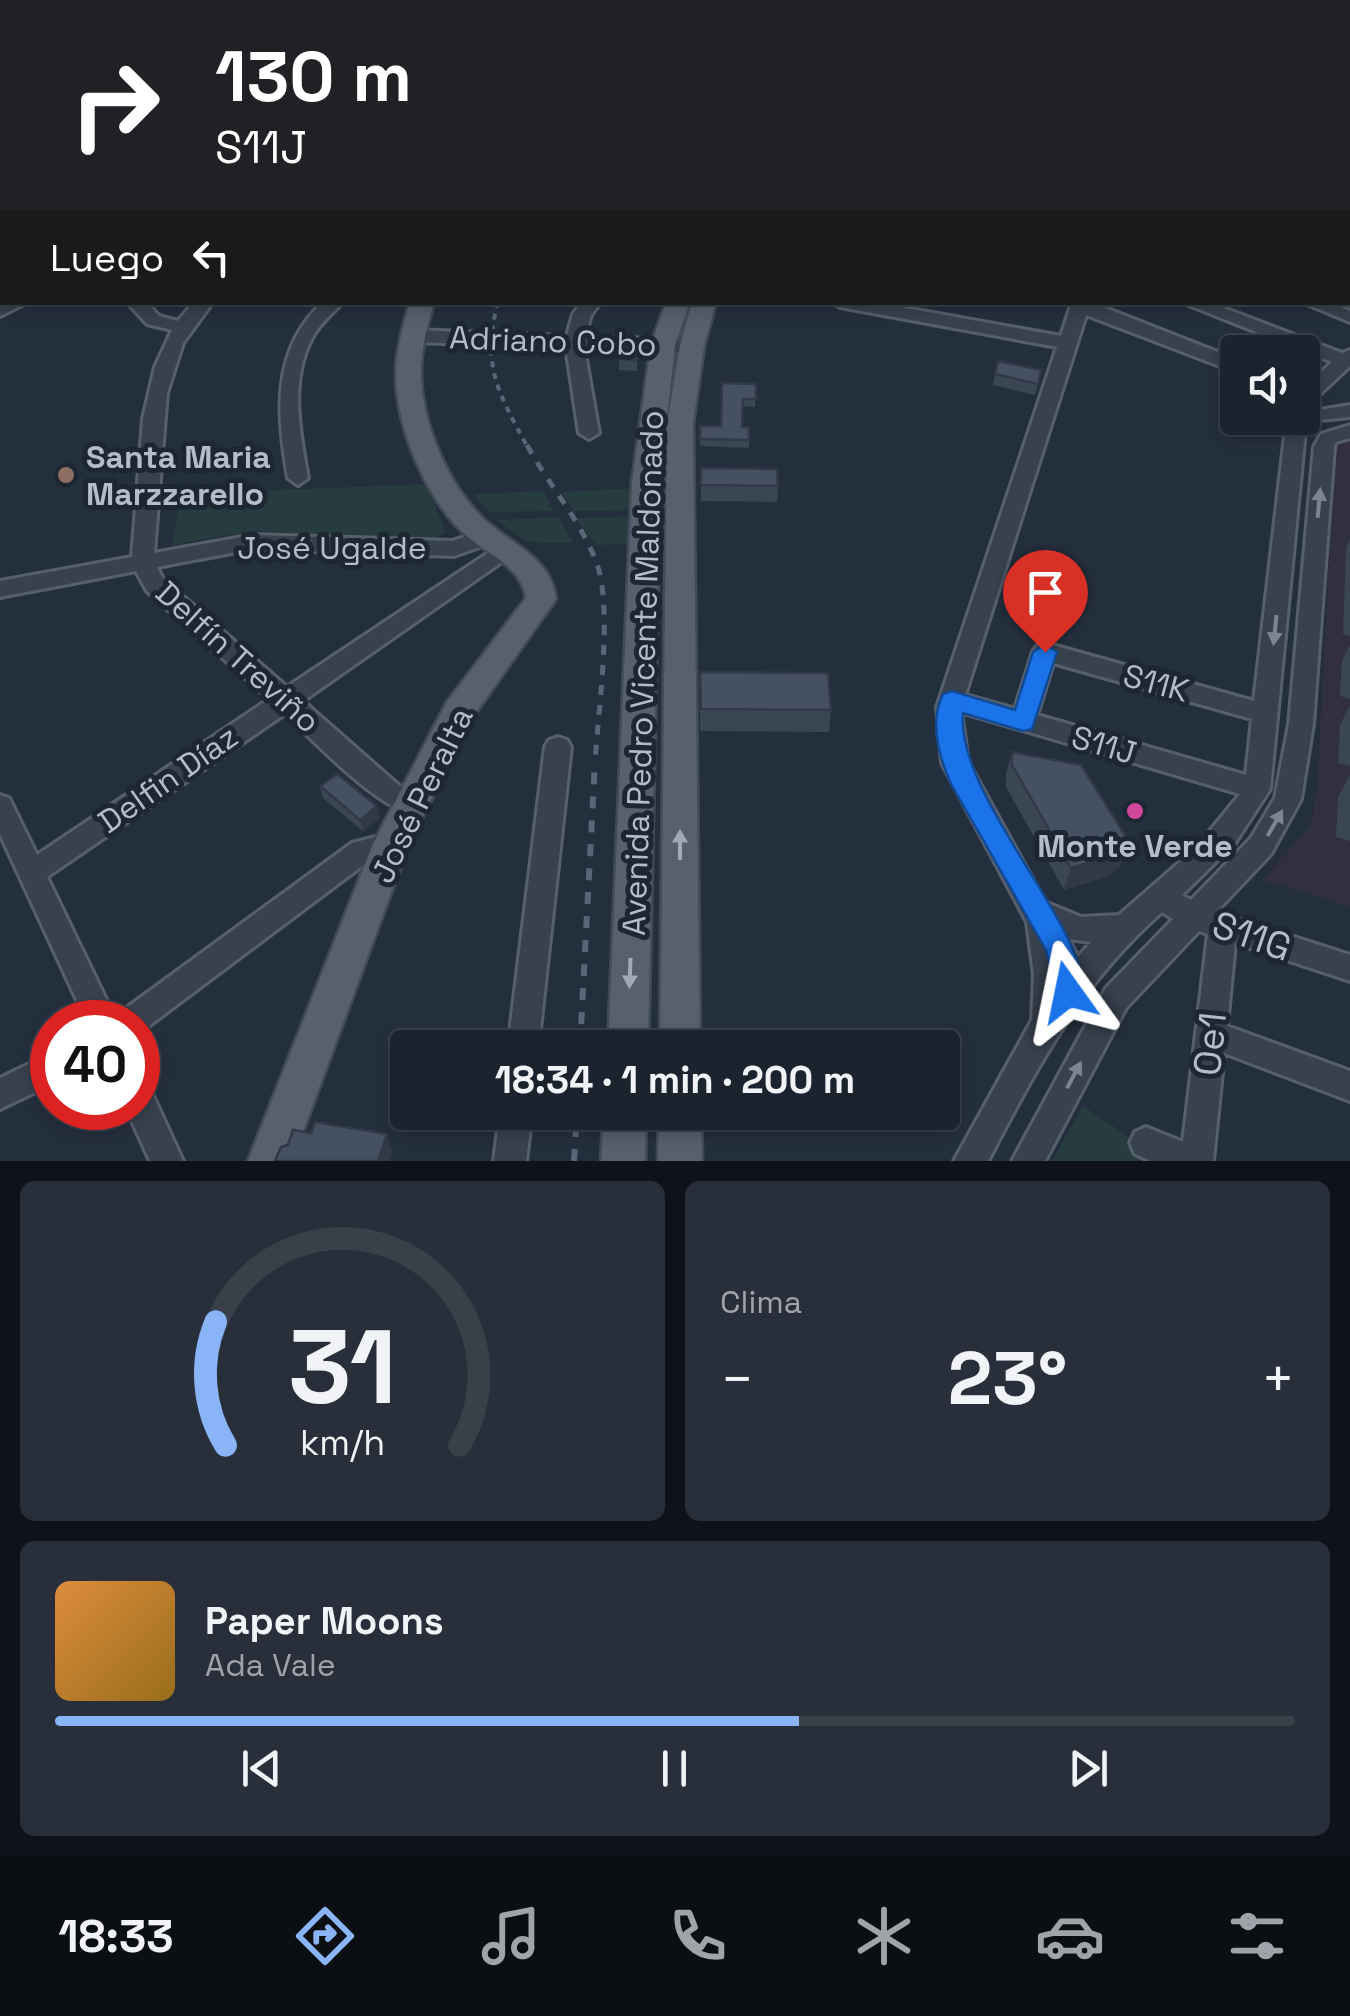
<!DOCTYPE html>
<html lang="es">
<head>
<meta charset="utf-8">
<style>
	:root { --surface:#1b232e; --page:#282f3a; --text:#f1f3f6; --muted:#a0a4aa; --line:#39404a; --accent:#8ab4f8 }
	body { margin:0; font-family:"Space Grotesk",sans-serif; background:var(--page); color:var(--text); height:100vh; display:flex; flex-direction:column; font-size:38px; white-space:nowrap }
	* { box-sizing:border-box; margin:0 }
	p { font-size:32px; color:var(--muted) }
	.icon { flex:none; width:55px; height:55px; fill:none; stroke:currentColor; stroke-width:2; stroke-linecap:round; stroke-linejoin:round }
	.map { position:relative; height:1161px; overflow:hidden }
	.side { display:flex; flex-direction:column; gap:20px; padding:20px; background:#0f1319; flex:1 }
	.side>* { flex:none }
	.hud { position:absolute; left:0px; top:0px; width:1350px; height:305px; box-shadow:0 5px 15px #0003,0 0 0 2px var(--line); background:#202124; color:#fff; overflow:hidden }
	.fabs { position:absolute; left:1220px; top:335px; display:grid; gap:20px }
	.fabs a { display:grid; place-items:center; width:100px; height:100px; border-radius:10px; background:var(--surface); box-shadow:0 5px 15px #0003,0 0 0 2px var(--line); font-size:50px }
	.speed { position:absolute; left:30px; top:1000px; display:flex; gap:20px; font-size:50px; font-weight:700; text-align:center }
	.speed>* { display:grid; place-content:center; width:130px; height:130px; border-radius:50%; background:var(--surface); box-shadow:0 5px 15px #0003,0 0 0 2px var(--line); line-height:1 }
	.speed .limit { border:15px solid #d22; background:#fff; color:#111 }
	.pin { position:absolute; display:grid; place-items:center; width:85px; height:85px; color:#fff; margin:-102px -42px; border-radius:50% 50% 50% 0; rotate:-45deg; box-shadow:0 0 10px #0007 }
	.pin .icon { rotate:45deg }
	.me { position:absolute; width:110px; margin:-55px; rotate:348deg; stroke-linejoin:round; filter:drop-shadow(0 0 8px #0008) }
	.turn { display:flex; align-items:center; gap:35px; height:210px; padding:0 50px; font-size:45px }
	.turn .icon { width:130px; height:130px; stroke-width:2.5 }
	.turn b { display:block; font-size:70px; line-height:85px }
	.then { display:flex; align-items:center; height:95px; padding:0 50px; background:#0003; gap:20px; font-size:38px }
	.big { font-size:75px; font-weight:600; line-height:1.1 }
	.side .tile { flex:1; display:flex; flex-direction:column; justify-content:center; gap:15px; min-width:0; padding:0 35px; border-radius:15px; background:var(--page) }
	.side .dial { align-items:center; gap:0 }
	.dial svg { height:260px; overflow:visible; fill:none; stroke:var(--line); stroke-width:7; stroke-linecap:round; text-anchor:middle }
	.dial text { fill:var(--text); stroke:none }
	.song { display:flex; align-items:center; gap:30px }
	.cover { width:120px; height:120px; border-radius:15px; background:linear-gradient(135deg,hsl(30 70% 55%),hsl(40 70% 35%)) }
	.played { height:10px; border-radius:5px; background:linear-gradient(90deg,var(--accent) 60%,var(--line) 60%) }
	.keys { display:flex; justify-content:space-around; direction:ltr }
	.heat { display:flex; justify-content:space-between; align-items:center; font-size:55px; direction:ltr }
	.side .tiles { flex:1; display:grid; gap:20px; grid-template-columns:1fr 1fr }
	.tile:last-child { grid-column:span 2 }
	.trip { position:absolute; left:390px; top:1030px; width:570px; height:100px; border-radius:10px; background:var(--surface); box-shadow:0 5px 15px #0003,0 0 0 2px var(--line); font-weight:600; line-height:100px; text-align:center }
	.tab-bar { display:flex; height:160px; justify-content:space-around; align-items:center; background:#0b0e12; color:var(--muted) }
	.tab-bar .icon { width:70px; height:70px }
	.tab-bar .active { color:var(--accent) }
	.tab-bar b { font-size:45px; color:var(--text) }
	.map>svg:first-child { display:block }
</style>
</head>
<body>
<div class="map">
<svg width="1350" height="1161" viewBox="0 0 1350 1161">
	<rect width="100%" height="100%" fill="#242f3e"/>
	<!-- medical -->
	<path fill="#32303f" d="M 1350,439 L 1350,906 L 1262,880 L 1310,827 L 1317,793 L 1335,447 Z"/>
	<!-- green -->
	<g fill="#263c3f">
		<path d="M 426,484 L 446,532 L 430,541 L 252,531 L 172,545 L 181,494 Z"/>
		<path d="M 639,488 L 637,510 L 574,511 L 562,492 Z"/>
		<path d="M 544,491 L 553,511 L 490,512 L 473,494 Z"/>
		<path d="M 639,516 L 633,544 L 597,545 L 575,518 Z"/>
		<path d="M 558,517 L 574,543 L 528,542 L 496,520 Z"/>
		<path d="M 1083,1106 L 1165,1161 L 1052,1161 Z"/>
	</g>
	<g fill="none" stroke-linecap="round" stroke-linejoin="round">
		<defs>
			<g id="minor">
				<path d="M 1000,0 L 1032,0 L 1033,2 L 1001,2 Z"/>
				<path d="M 1316,0 L 1329,0 L 1330,2 L 1317,2 Z"/>
				<path d="M 2,9 L 2,17 L 0,18 L 0,10 Z"/>
				<rect x="1348" y="42" width="2" height="8"/>
				<path d="M 1348,144 L 1350,145 L 1350,155 L 1348,154 Z"/>
				<path d="M 2,160 L 2,171 L 0,172 L 0,161 Z"/>
				<rect x="1348" y="269" width="2" height="11"/>
				<path d="M 4,302 L 28,302 L 0,316 L 0,304 Z"/>
				<path d="M 127,302 L 146,302 L 159,316 L 178,321 L 194,302 L 213,302 L 183,343 L 167,393 L 154,553 L 253,535 L 452,541 L 486,530 L 497,537 L 494,542 L 454,556 L 253,549 L 157,567 L 163,579 L 287,687 L 497,547 L 505,545 L 516,552 L 303,701 L 404,790 L 422,796 L 426,804 L 422,812 C 389,823 311,737 285,714 L 47,877 L 117,1022 L 121,1012 L 352,843 L 391,833 L 401,836 L 404,844 L 401,852 L 370,860 L 138,1034 L 138,1022 L 87,1022 L 0,834 L 0,795 L 9,798 L 37,855 L 269,699 L 147,591 L 136,571 L 0,597 L 0,581 L 132,557 L 143,419 L 155,367 L 172,330 L 147,324 Z"/>
				<path d="M 323,302 L 343,302 C 332,314 319,324 312,338 C 289,381 300,433 308,478 L 298,485 L 288,478 C 277,414 271,350 323,302 Z"/>
				<path d="M 582,302 L 601,302 L 591,315 L 585,337 L 692,340 L 701,346 L 692,352 L 584,348 L 599,433 L 589,439 L 579,433 L 566,347 L 414,342 L 405,336 L 414,330 L 567,336 L 573,314 Z"/>
				<path d="M 831,302 L 872,302 L 1061,336 L 1072,302 L 1090,302 L 1238,360 L 1238,373 L 1086,315 L 965,695 L 1015,709 L 1033,652 L 1037,646 L 1045,643 L 1254,701 L 1287,418 L 1302,418 L 1302,413 L 1350,405 L 1350,417 L 1320,420 L 1305,432 L 1270,789 L 1235,843 L 1182,895 L 1191,900 L 1251,838 L 1275,798 L 1289,724 L 1314,447 L 1321,434 L 1350,425 L 1350,438 L 1336,442 L 1334,447 L 1313,724 L 1301,799 L 1271,854 L 1216,912 L 1350,955 L 1350,981 L 1235,943 L 1227,1026 L 1350,1071 L 1350,1101 L 1224,1053 L 1213,1161 L 1151,1161 L 1135,1154 L 1130,1143 L 1135,1132 L 1146,1127 L 1183,1142 L 1208,934 L 1199,931 L 1126,1008 L 1045,1161 L 1012,1161 L 1106,988 L 1173,919 L 1162,912 C 1080,984 1038,1066 988,1161 L 954,1161 L 1032,1020 L 1034,975 L 1027,922 L 942,763 L 937,707 L 1057,347 L 840,307 ZM 1053,663 L 1252,719 L 1246,775 L 1037,715 ZM 961,712 L 1240,794 L 1196,848 L 1119,915 L 1081,917 L 1045,902 L 968,762 ZM 1068,939 L 1091,942 L 1078,957 Z"/>
				<path d="M 1181,302 L 1208,302 L 1342,353 L 1350,350 L 1350,366 L 1318,396 L 1304,396 L 1304,388 L 1332,362 Z"/>
				<path d="M 1302,302 L 1328,302 L 1350,311 L 1350,322 Z"/>
				<path d="M 558,737 L 567,740 L 571,747 L 538,1048 L 508,1048 L 545,747 L 549,740 Z"/>
				<path d="M 52,1053 L 52,1084 L 0,1109 L 0,1078 Z"/>
				<path d="M 138,1083 L 149,1087 L 183,1161 L 150,1161 L 126,1108 L 138,1108 Z"/>
				<path d="M 500,1112 L 532,1112 L 526,1161 L 494,1161 Z"/>
			</g>
			<g id="major">
				<path d="M 410,302 L 434,302 C 427,327 420,352 421,378 C 423,427 450,489 487,522 C 515,546 551,559 556,599 L 472,718 L 409,844 L 292,1161 L 248,1161 L 373,844 L 447,702 L 526,598 C 522,568 490,555 469,538 C 428,503 398,432 396,379 C 395,353 403,327 410,302 Z"/>
				<path d="M 666,302 L 690,302 L 675,345 L 660,483 L 648,1048 L 608,1048 L 632,483 L 651,345 Z"/>
				<path d="M 692,302 L 716,302 L 704,346 L 693,423 L 700,1048 L 660,1048 L 667,423 L 680,346 Z"/>
				<path d="M 604,1112 L 646,1112 L 645,1161 L 601,1161 Z"/>
				<path d="M 659,1112 L 701,1112 L 702,1161 L 658,1161 Z"/>
			</g>
		</defs>
		<!-- minor casing -->
		<use href="#minor" stroke="#565f6c" stroke-width="6"/>
		<!-- major casing -->
		<use href="#major" stroke="#414a57" stroke-width="5"/>
		<!-- minor -->
		<use href="#minor" fill="#38414e" fill-rule="evenodd"/>
		<!-- major -->
		<use href="#major" fill="#56606e" fill-rule="evenodd"/>
		<!-- rail-far2 -->
		<path stroke="#5a6575" stroke-width="4" stroke-dasharray="6 6" stroke-linecap="butt" d="M 498,302 C 481,366 498,392 528,448"/>
		<!-- rail-far1 -->
		<path stroke="#5a6575" stroke-width="5" stroke-dasharray="10 10" stroke-linecap="butt" d="M 527,445 C 548,484 582,522 597,564 C 613,610 598,712 595,763"/>
		<!-- rail -->
		<g stroke="#5a6575" stroke-width="6" stroke-dasharray="12 12" stroke-linecap="butt">
			<path d="M 580,1048 L 595,761"/>
			<path d="M 574,1161 L 577,1112"/>
		</g>
	</g>
	<!-- wall -->
	<g fill="#3b4654">
		<path d="M 638,343 L 637,371 L 619,370 L 619,359 Z"/>
		<path d="M 998,361 L 1041,370 L 1035,395 L 993,385 Z"/>
		<path d="M 756,384 L 755,407 L 743,406 L 742,427 L 749,427 L 749,448 L 700,446 L 700,426 L 721,426 Z"/>
		<path d="M 701,468 L 778,486 L 777,502 L 701,501 Z"/>
		<path d="M 1350,539 L 1350,636 L 1343,634 L 1346,548 Z"/>
		<path d="M 1350,645 L 1350,699 L 1340,696 L 1342,661 Z"/>
		<path d="M 700,672 L 831,710 L 829,732 L 700,731 Z"/>
		<path d="M 1350,705 L 1350,766 L 1338,763 L 1340,725 Z"/>
		<path d="M 1012,752 L 1121,865 L 1106,877 L 1064,890 L 1006,787 L 1006,774 Z"/>
		<path d="M 1350,775 L 1350,841 L 1336,837 L 1338,797 Z"/>
		<path d="M 320,786 L 377,806 L 380,818 L 363,831 L 323,798 Z"/>
	</g>
	<!-- shaded-wall -->
	<g fill="#303945">
		<path d="M 377,806 L 380,818 L 363,831 L 360,820 Z"/>
		<path d="M 1130,843 L 1121,865 L 1106,877 L 1064,890 L 1071,868 Z"/>
		<path d="M 387,1134 L 393,1152 L 390,1161 L 378,1161 Z"/>
	</g>
	<!-- building -->
	<g fill="#455162" stroke="#303945" stroke-width="2.5">
		<path d="M 621,342 L 638,343 L 637,360 L 619,359 Z"/>
		<path d="M 998,361 L 1041,370 L 1038,384 L 995,374 Z"/>
		<path d="M 722,383 L 756,384 L 756,399 L 743,399 L 742,427 L 749,427 L 749,440 L 700,439 L 700,426 L 721,426 Z"/>
		<path d="M 701,468 L 777,469 L 778,486 L 701,485 Z"/>
		<path d="M 700,672 L 828,673 L 831,710 L 701,709 Z"/>
		<path d="M 1012,752 L 1081,765 L 1130,843 L 1114,855 L 1071,868 L 1012,765 Z"/>
		<path d="M 337,774 L 377,806 L 360,820 L 320,786 Z"/>
		<path d="M 315,1122 L 387,1134 L 378,1161 L 275,1161 L 281,1147 L 288,1145 L 293,1130 L 311,1133 Z"/>
	</g>
	<!-- one-way arrows -->
	<defs><path id="oneway-solid" d="M-6-.8H1V-3.2L6.5 0L1 3.2V.8H-6Z" transform="scale(2.5)"/></defs>
	<g fill="#7c8592">
		<use href="#oneway-solid" transform="translate(1319 503) rotate(-85)"/>
		<use href="#oneway-solid" transform="translate(1275 630) rotate(96)"/>
		<use href="#oneway-solid" transform="translate(1275 823) rotate(-60)"/>
		<use href="#oneway-solid" transform="translate(1074 1075) rotate(-62)"/>
	</g>
	<g fill="#a1aab7">
		<use href="#oneway-solid" transform="translate(680 845) rotate(-90)"/>
		<use href="#oneway-solid" transform="translate(630 973) rotate(92)"/>
	</g>
	<!-- route -->
	<path fill="#1a73e8" stroke="#114b97" stroke-width="2.5" d="M 1045,644 L 1057,652 L 1032,729 L 1023,731 L 963,713 C 955,801 1105,944 1079,1001 L 1068,1005 L 1058,1001 L 1046,950 L 951,784 C 939,757 929,722 943,694 L 952,691 L 1015,710 L 1033,652 Z"/>
	<!-- markers -->
	<circle fill="#8d6e63" stroke="#1d2633" stroke-width="4" cx="66" cy="475" r="10"/>
	<circle fill="#d1479c" stroke="#1d2633" stroke-width="4" cx="1135" cy="811" r="10"/>
	<g text-anchor="middle" stroke-width="10" stroke-linejoin="round" paint-order="stroke">
		<!-- street labels -->
		<g font-size="32" fill="#b4bcc9" stroke="#1d2633">
			<text transform="translate(553 341) rotate(2)" y="11">Adriano Cobo</text>
			<text x="332" y="559">José Ugalde</text>
			<text transform="translate(238 657) rotate(42)" y="11">Delfín Treviño</text>
			<text transform="translate(643 673) rotate(-88)" y="11">Avenida Pedro Vicente Maldonado</text>
			<text transform="translate(1156 683) rotate(15)" y="11">S11K</text>
			<text transform="translate(1104 745) rotate(16)" y="11">S11J</text>
			<text transform="translate(168 779) rotate(-35)" y="11">Delfin Díaz</text>
			<text transform="translate(422 795) rotate(-64)" y="11">José Peralta</text>
		</g>
		<!-- poi labels -->
		<g font-size="32" font-weight="bold" fill="#b4bcc9" stroke="#1d2633" text-anchor="start">
			<text x="86" y="468">Santa Maria<tspan x="86" dy="37">Marzzarello</tspan></text>
			<text x="1135" y="857" text-anchor="middle">Monte Verde</text>
		</g>
		<!-- near-street labels -->
		<g font-size="38" fill="#b4bcc9" stroke="#1d2633">
			<text transform="translate(1252 936) rotate(19)" y="13">S11G</text>
			<text transform="translate(1210 1044) rotate(-84)" y="13">Oe1</text>
		</g>
	</g>
</svg>
<div class="fabs">
<a><svg class="icon" aria-label="sound" viewBox="0 0 24 24"><path d="M4 9h4l5-4v14l-5-4H4zM17 9q2 3 0 6"/></svg></a>
</div>
<div class="speed"><div class="limit">40</div></div>
<div class="pin" style="left:1045px;top:652px;background:#d93025"><svg class="icon" aria-label="arrive" viewBox="0 0 24 24"><path d="M6 21V4h12l-3 4 3 4H6"/></svg></div>
<svg class="me" style="left:1068px;top:992px" viewBox="-20 -20 40 40"><path d="M0-17L14 15 0 8-14 15z" fill="#1a73e8" stroke="#fff" stroke-width="4"/></svg>
<div class="trip">18:34 · 1 min · 200 m</div>
<div class="hud">
<div class="turn"><svg class="icon" aria-label="right" viewBox="0 0 24 24"><path d="M7 20v-9h11M14 6l5 5-5 5"/></svg><div><b>130 m</b>S11J</div></div>
<div class="then">Luego<svg class="icon" aria-label="left" viewBox="0 0 24 24"><path d="M17 20v-9H6M10 6l-5 5 5 5"/></svg></div>
</div>
</div>
<section class="side">
<div class="tiles">
<div class="tile dial"><svg viewBox="0 0 100 80">
<path d="M14 69A42 42 0 1 1 86 69"/>
<path d="M14 69A42 42 0 0 1 11 31" stroke="#8ab4f8"/>
<text x="50" y="56" font-size="32" font-weight="700">31</text>
<text x="50" y="72" font-size="11">km/h</text>
</svg></div>
<div class="tile"><p>Clima</p>
<div class="heat"><a>−</a><b class="big">23°</b><a>+</a></div>
</div>
<div class="tile">
<div class="song"><i class="cover"></i><div><b>Paper Moons</b><p>Ada Vale</p></div></div>
<div class="played"></div>
<div class="keys"><svg class="icon" aria-label="previous" viewBox="0 0 24 24"><path d="M18 5L8 12l10 7zM5 5v14"/></svg><svg class="icon" aria-label="pause" viewBox="0 0 24 24"><path d="M8 5v14M16 5v14"/></svg><svg class="icon" aria-label="next" viewBox="0 0 24 24"><path d="M6 5l10 7-10 7zM19 5v14"/></svg></div>
</div>
</div>
</section>
<nav class="tab-bar">
<b>18:33</b>
<svg class="icon active" aria-label="directions" viewBox="0 0 24 24"><path d="M12 3l9 9-9 9-9-9zM9 14v-3h6M13 9l2 2-2 2"/></svg>
<svg class="icon" aria-label="music" viewBox="0 0 24 24"><path d="M9 18V5l10-2v13"/><circle cx="6" cy="18" r="3"/><circle cx="16" cy="16" r="3"/></svg>
<svg class="icon" aria-label="phone" viewBox="0 0 24 24"><path d="M5 4h4l2 5-3 2q2 4 5 5l2-3 5 2v4C11 20 4 13 5 4z"/></svg>
<svg class="icon" aria-label="climate" viewBox="0 0 24 24"><path d="M12 3v18M4 7l16 10M4 17L20 7"/></svg>
<svg class="icon" aria-label="car" viewBox="0 0 24 24"><path d="M5 17H2v-5l4-1 3-4h7l3 4 3 1v5h-3M9 17h6M6 11h13"/><circle cx="7" cy="17" r="2"/><circle cx="17" cy="17" r="2"/></svg>
<svg class="icon" aria-label="filters" viewBox="0 0 24 24"><path d="M4 7h16M4 17h16"/><circle cx="9" cy="7" r="2"/><circle cx="15" cy="17" r="2"/></svg>
</nav>
</body>
</html>
